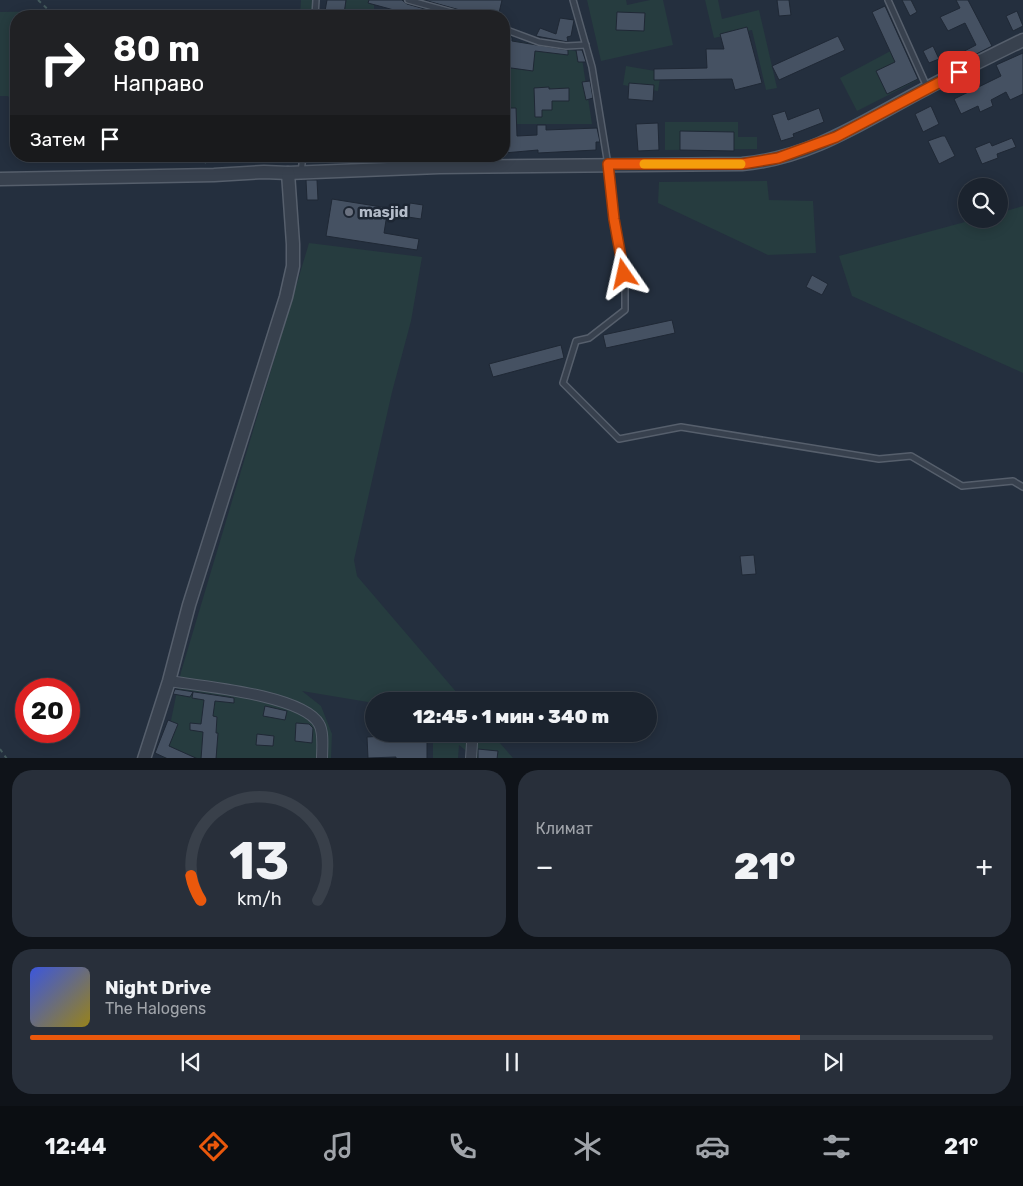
<!DOCTYPE html>
<html lang="ru">
<head>
<meta charset="utf-8">
<style>
	:root { --surface:#1b232e; --page:#282f3a; --text:#f1f3f6; --muted:#a0a4aa; --line:#39404a; --accent:#ea580c }
	body { margin:0; font-family:Rubik,sans-serif; background:var(--page); color:var(--text); height:100vh; display:flex; flex-direction:column; font-size:19px; white-space:nowrap }
	* { box-sizing:border-box; margin:0 }
	p { font-size:16px; color:var(--muted) }
	.icon { flex:none; width:28px; height:28px; fill:none; stroke:currentColor; stroke-width:2; stroke-linecap:round; stroke-linejoin:round }
	.map { position:relative; height:758px; overflow:hidden }
	.details { display:flex; flex-direction:column; gap:12px; padding:12px; background:#0f1319; flex:1 }
	.details>* { flex:none }
	.banner { position:absolute; left:10px; top:10px; width:500px; height:152px; border-radius:20px; box-shadow:0 2px 12px #0003,0 0 0 1px var(--line); background:#202124; color:#fff; overflow:hidden }
	.fabs { position:absolute; left:958px; top:178px; display:grid; gap:10px }
	.fabs a { display:grid; place-items:center; width:50px; height:50px; border-radius:50%; background:var(--surface); box-shadow:0 2px 12px #0003,0 0 0 1px var(--line); font-size:25px }
	.speed { position:absolute; left:15px; top:678px; display:flex; gap:10px; font-size:25px; font-weight:700; text-align:center }
	.speed>* { display:grid; place-content:center; width:65px; height:65px; border-radius:50%; background:var(--surface); box-shadow:0 2px 12px #0003,0 0 0 1px var(--line); line-height:1 }
	.speed .limit { border:8px solid #d22; background:#fff; color:#111 }
	.pin { position:absolute; display:grid; place-items:center; width:42px; height:42px; color:#fff; margin:-21px; border-radius:10px; box-shadow:0 2px 8px #0006 }
	.me { position:absolute; width:55px; margin:-28px; rotate:349deg; stroke-linejoin:round; filter:drop-shadow(0 0 4px #0008) }
	.turn { display:flex; align-items:center; gap:18px; height:105px; padding:0 20px; font-size:22px }
	.turn .icon { width:65px; height:65px; stroke-width:2.5 }
	.turn b { display:block; font-size:35px; line-height:42px }
	.then { display:flex; align-items:center; height:48px; padding:0 20px; background:#0003; gap:10px; font-size:19px }
	.big { font-size:38px; font-weight:800; line-height:1.1 }
	.details .card { flex:1; display:flex; flex-direction:column; justify-content:center; gap:8px; min-width:0; padding:0 18px; border-radius:20px; background:var(--page) }
	.details .dial { align-items:center; gap:0 }
	.dial svg { height:130px; overflow:visible; fill:none; stroke:var(--line); stroke-width:7; stroke-linecap:round; text-anchor:middle }
	.dial text { fill:var(--text); stroke:none }
	.song { display:flex; align-items:center; gap:15px }
	.cover { width:60px; height:60px; border-radius:8px; background:linear-gradient(135deg,hsl(230 70% 55%),hsl(50 70% 35%)) }
	.played { height:5px; border-radius:2px; background:linear-gradient(90deg,var(--accent) 80%,var(--line) 80%) }
	.keys { display:flex; justify-content:space-around; direction:ltr }
	.heat { display:flex; justify-content:space-between; align-items:center; font-size:28px; direction:ltr }
	.details .tiles { flex:1; display:grid; gap:12px; grid-template-columns:1fr 1fr }
	.card:last-child { grid-column:span 2 }
	.trip { position:absolute; left:365px; top:692px; width:292px; height:50px; border-radius:25px; background:var(--surface); box-shadow:0 2px 12px #0003,0 0 0 1px var(--line); font-weight:800; line-height:50px; text-align:center }
	.tabs { display:flex; height:80px; justify-content:space-around; align-items:center; background:#0b0e12; color:var(--muted) }
	.tabs .icon { width:35px; height:35px }
	.tabs .on { color:var(--accent) }
	.tabs b { font-size:22px; color:var(--text) }
	.map>svg:first-child { display:block }
</style>
</head>
<body>
<div class="map">
<svg width="1023" height="759" viewBox="0 0 1023 759">
	<rect width="100%" height="100%" fill="#242f3e"/>
	<!-- green -->
	<g fill="#263c3f">
		<path d="M 301,0 L 318,0 L 317,16 L 300,16 Z"/>
		<path d="M 329,0 L 374,0 L 374,16 L 328,16 Z"/>
		<path d="M 587,0 L 626,0 L 627,5 L 650,0 L 663,0 L 673,45 L 601,61 Z"/>
		<path d="M 705,0 L 718,0 L 722,19 L 759,10 L 777,88 L 766,90 L 752,30 L 714,38 Z"/>
		<path d="M 63,11 L 69,16 L 16,16 L 16,107 L 8,96 L 0,96 L 0,12 Z"/>
		<path d="M 504,39 L 581,52 L 592,124 L 504,124 Z"/>
		<path d="M 900,46 L 918,80 L 857,111 L 840,78 Z"/>
		<path d="M 626,66 L 661,72 L 658,91 L 623,85 Z"/>
		<path d="M 665,122 L 738,122 L 738,137 L 757,137 L 757,149 L 665,150 Z"/>
		<path d="M 767,181 L 769,200 L 813,201 L 816,253 L 768,255 L 658,203 L 659,182 Z"/>
		<path d="M 1023,206 L 1023,373 L 852,296 L 839,256 L 976,219 L 999,219 L 999,213 Z"/>
		<path d="M 309,243 L 422,257 L 411,321 L 392,392 L 354,560 L 357,576 L 464,701 L 374,701 L 374,703 L 302,691 L 321,706 L 332,734 L 331,758 L 163,759 L 181,672 Z"/>
		<path d="M 433,734 L 492,734 L 513,758 L 475,758 L 459,745 L 458,758 L 433,758 Z"/>
	</g>
	<!-- building -->
	<g fill="#455162" stroke="#1f2835">
		<path d="M 327,0 L 346,0 L 344,14 L 325,11 Z"/>
		<path d="M 369,0 L 402,0 L 407,4 L 450,16 L 417,15 L 416,16 L 368,3 Z"/>
		<path d="M 424,0 L 502,0 L 499,13 L 491,11 L 490,16 L 470,16 L 467,12 Z"/>
		<path d="M 777,0 L 789,0 L 791,15 L 779,16 Z"/>
		<path d="M 902,0 L 911,0 L 917,12 L 910,16 Z"/>
		<path d="M 956,0 L 968,0 L 992,46 L 951,67 L 947,60 L 976,45 L 965,23 L 948,31 L 940,17 L 960,8 Z"/>
		<path d="M 885,6 L 918,79 L 887,94 L 876,71 L 895,62 L 872,12 Z"/>
		<path d="M 1017,11 L 1023,26 L 1013,31 L 1006,16 Z"/>
		<path d="M 617,12 L 645,13 L 644,31 L 616,30 Z"/>
		<path d="M 560,18 L 574,20 L 571,36 L 567,37 L 568,42 L 536,36 L 540,28 L 556,34 Z"/>
		<path d="M 747,27 L 762,83 L 735,90 L 732,79 L 654,80 L 654,69 L 707,68 L 706,49 L 724,49 L 720,34 Z"/>
		<path d="M 838,36 L 845,50 L 779,80 L 772,66 Z"/>
		<path d="M 504,37 L 512,37 L 512,41 L 568,50 L 568,55 L 535,51 L 533,71 L 504,67 Z"/>
		<path d="M 933,46 L 939,59 L 929,63 L 923,51 Z"/>
		<path d="M 576,50 L 582,50 L 586,62 L 578,62 Z"/>
		<path d="M 1023,53 L 1023,94 L 1010,100 L 1006,92 L 991,100 L 993,106 L 980,112 L 978,106 L 961,114 L 954,99 L 1001,76 L 996,65 Z"/>
		<path d="M 590,81 L 593,98 L 586,100 L 582,82 Z"/>
		<path d="M 629,83 L 654,85 L 653,101 L 628,99 Z"/>
		<path d="M 549,87 L 549,89 L 569,88 L 569,101 L 552,101 L 552,110 L 542,110 L 542,117 L 535,117 L 534,88 Z"/>
		<path d="M 931,106 L 939,124 L 923,132 L 915,114 Z"/>
		<path d="M 506,108 L 516,108 L 517,136 L 537,135 L 537,125 L 546,125 L 546,130 L 597,128 L 600,142 L 596,142 L 596,150 L 538,153 L 538,150 L 504,153 L 504,129 L 507,129 Z"/>
		<path d="M 819,108 L 824,122 L 793,134 L 794,137 L 781,141 L 772,115 L 785,111 L 788,120 Z"/>
		<path d="M 658,123 L 659,150 L 638,151 L 636,124 Z"/>
		<path d="M 680,131 L 734,132 L 734,151 L 680,150 Z"/>
		<path d="M 942,136 L 945,136 L 955,156 L 939,164 L 928,141 Z"/>
		<path d="M 1012,138 L 1016,147 L 997,154 L 998,158 L 982,164 L 975,148 L 990,142 L 992,146 Z"/>
		<path d="M 306,180 L 317,180 L 318,200 L 307,200 Z"/>
		<path d="M 332,199 L 388,208 L 384,233 L 419,239 L 417,250 L 326,236 Z"/>
		<path d="M 410,203 L 423,205 L 421,219 L 408,217 Z"/>
		<path d="M 812,275 L 828,284 L 822,295 L 806,287 Z"/>
		<path d="M 672,320 L 675,333 L 606,348 L 603,335 Z"/>
		<path d="M 561,345 L 564,358 L 493,377 L 489,364 Z"/>
		<path d="M 754,555 L 756,574 L 742,575 L 740,556 Z"/>
		<path d="M 175,689 L 234,698 L 234,703 L 215,701 L 213,716 L 217,717 L 216,733 L 218,733 L 216,759 L 201,759 L 203,732 L 190,730 L 190,723 L 201,724 L 204,700 L 192,698 L 193,692 L 190,697 L 173,694 Z"/>
		<path d="M 265,706 L 287,711 L 285,720 L 263,716 Z"/>
		<path d="M 168,720 L 178,724 L 169,746 L 198,759 L 168,759 L 155,753 Z"/>
		<path d="M 296,723 L 309,724 L 313,728 L 312,743 L 295,741 Z"/>
		<path d="M 257,734 L 274,736 L 273,746 L 256,745 Z"/>
		<path d="M 402,735 L 402,740 L 427,740 L 427,759 L 396,759 L 396,757 L 368,758 L 367,737 Z"/>
		<path d="M 478,749 L 498,751 L 497,759 L 478,759 Z"/>
	</g>
	<g fill="none" stroke-linecap="round" stroke-linejoin="round">
		<defs>
			<g id="service">
				<path d="M 408,0 L 466,16"/>
				<path d="M 573,0 L 592,67 L 608,165 L 613,219 L 625,274 L 625,310 L 589,338 L 576,341 L 563,383 L 619,439 L 681,427 L 879,459 L 911,456 L 962,486 L 1013,481 L 1023,487"/>
				<path d="M 888,0 L 927,87"/>
				<path d="M 315,16 L 316,0"/>
				<path d="M 504,29 L 539,42 L 566,46 L 586,45"/>
				<path d="M 301,172 L 303,156"/>
			</g>
			<g id="minor">
				<path d="M 169,681 C 200,686 303,695 319,724 C 324,732 322,749 322,759"/>
				<path d="M 471,759 L 472,743"/>
			</g>
			<g id="tertiary">
				<path d="M 0,179 L 214,175 L 264,172 L 288,173 L 439,167 L 742,164 C 812,158 867,119 927,88 C 959,71 991,56 1023,40"/>
				<path d="M 144,759 L 169,681 L 189,605 L 286,297 L 293,266 L 293,244 L 288,173"/>
			</g>
		</defs>
		<!-- service casing -->
		<use href="#service" stroke="#565f6c" stroke-width="8"/>
		<!-- minor casing -->
		<use href="#minor" stroke="#565f6c" stroke-width="12"/>
		<!-- tertiary casing -->
		<use href="#tertiary" stroke="#565f6c" stroke-width="15"/>
		<!-- path -->
		<g stroke="#44595c" stroke-width="2" stroke-dasharray="4 4" stroke-linecap="butt">
			<path d="M 38,0 L 55,16"/>
			<path d="M 199,156 L 206,163"/>
			<path d="M 0,749 L 7,759"/>
		</g>
		<!-- service -->
		<use href="#service" stroke="#38414e" stroke-width="5"/>
		<!-- minor -->
		<use href="#minor" stroke="#38414e" stroke-width="10"/>
		<!-- tertiary -->
		<use href="#tertiary" stroke="#38414e" stroke-width="12"/>
	</g>
	<g fill="none" stroke-linecap="round" stroke-linejoin="round">
		<defs>
			<path id="route" d="M 624,274 L 614,219 L 608,164 L 742,164 L 778,158 L 836,137 L 959,72"/>
		</defs>
		<!-- route casing -->
		<use href="#route" stroke="#983908" stroke-width="12"/>
		<!-- route -->
		<use href="#route" stroke="#ea580c" stroke-width="9"/>
		<!-- slow -->
		<path stroke="#f59e0b" stroke-width="9" d="M 644,164 L 741,164"/>
	</g>
	<!-- markers -->
	<circle fill="#6b7280" stroke="#1d2633" stroke-width="2" cx="349" cy="212" r="5"/>
	<g text-anchor="middle" stroke-width="5" stroke-linejoin="round" paint-order="stroke">
		<!-- poi labels -->
		<g font-size="15" font-weight="bold" fill="#b4bcc9" stroke="#1d2633" text-anchor="start">
			<text x="359" y="217">masjid</text>
		</g>
	</g>
</svg>
<div class="fabs">
<a><svg class="icon" aria-label="search" viewBox="0 0 24 24"><circle cx="10" cy="10" r="6"/><path d="M15 15l6 6"/></svg></a>
</div>
<div class="speed"><div class="limit">20</div></div>
<div class="pin" style="left:959px;top:72px;background:#d93025"><svg class="icon" aria-label="arrive" viewBox="0 0 24 24"><path d="M6 21V4h12l-3 4 3 4H6"/></svg></div>
<svg class="me" style="left:624px;top:274px" viewBox="-20 -20 40 40"><path d="M0-17L14 15 0 8-14 15z" fill="#ea580c" stroke="#fff" stroke-width="4"/></svg>
<div class="trip">12:45 · 1 мин · 340 m</div>
<div class="banner">
<div class="turn"><svg class="icon" aria-label="right" viewBox="0 0 24 24"><path d="M7 20v-9h11M14 6l5 5-5 5"/></svg><div><b>80 m</b>Направо</div></div>
<div class="then">Затем<svg class="icon" aria-label="arrive" viewBox="0 0 24 24"><path d="M6 21V4h12l-3 4 3 4H6"/></svg></div>
</div>
</div>
<section class="details">
<div class="tiles">
<div class="card dial"><svg viewBox="0 0 100 80">
<path d="M14 69A42 42 0 1 1 86 69"/>
<path d="M14 69A42 42 0 0 1 8 54" stroke="#ea580c"/>
<text x="50" y="56" font-size="32" font-weight="700">13</text>
<text x="50" y="72" font-size="11">km/h</text>
</svg></div>
<div class="card"><p>Климат</p>
<div class="heat"><a>−</a><b class="big">21°</b><a>+</a></div>
</div>
<div class="card">
<div class="song"><i class="cover"></i><div><b>Night Drive</b><p>The Halogens</p></div></div>
<div class="played"></div>
<div class="keys"><svg class="icon" aria-label="previous" viewBox="0 0 24 24"><path d="M18 5L8 12l10 7zM5 5v14"/></svg><svg class="icon" aria-label="pause" viewBox="0 0 24 24"><path d="M8 5v14M16 5v14"/></svg><svg class="icon" aria-label="next" viewBox="0 0 24 24"><path d="M6 5l10 7-10 7zM19 5v14"/></svg></div>
</div>
</div>
</section>
<nav class="tabs">
<b>12:44</b>
<svg class="icon on" aria-label="directions" viewBox="0 0 24 24"><path d="M12 3l9 9-9 9-9-9zM9 14v-3h6M13 9l2 2-2 2"/></svg>
<svg class="icon" aria-label="music" viewBox="0 0 24 24"><path d="M9 18V5l10-2v13"/><circle cx="6" cy="18" r="3"/><circle cx="16" cy="16" r="3"/></svg>
<svg class="icon" aria-label="phone" viewBox="0 0 24 24"><path d="M5 4h4l2 5-3 2q2 4 5 5l2-3 5 2v4C11 20 4 13 5 4z"/></svg>
<svg class="icon" aria-label="climate" viewBox="0 0 24 24"><path d="M12 3v18M4 7l16 10M4 17L20 7"/></svg>
<svg class="icon" aria-label="car" viewBox="0 0 24 24"><path d="M5 17H2v-5l4-1 3-4h7l3 4 3 1v5h-3M9 17h6M6 11h13"/><circle cx="7" cy="17" r="2"/><circle cx="17" cy="17" r="2"/></svg>
<svg class="icon" aria-label="filters" viewBox="0 0 24 24"><path d="M4 7h16M4 17h16"/><circle cx="9" cy="7" r="2"/><circle cx="15" cy="17" r="2"/></svg>
<b>21°</b>
</nav>
</body>
</html>
